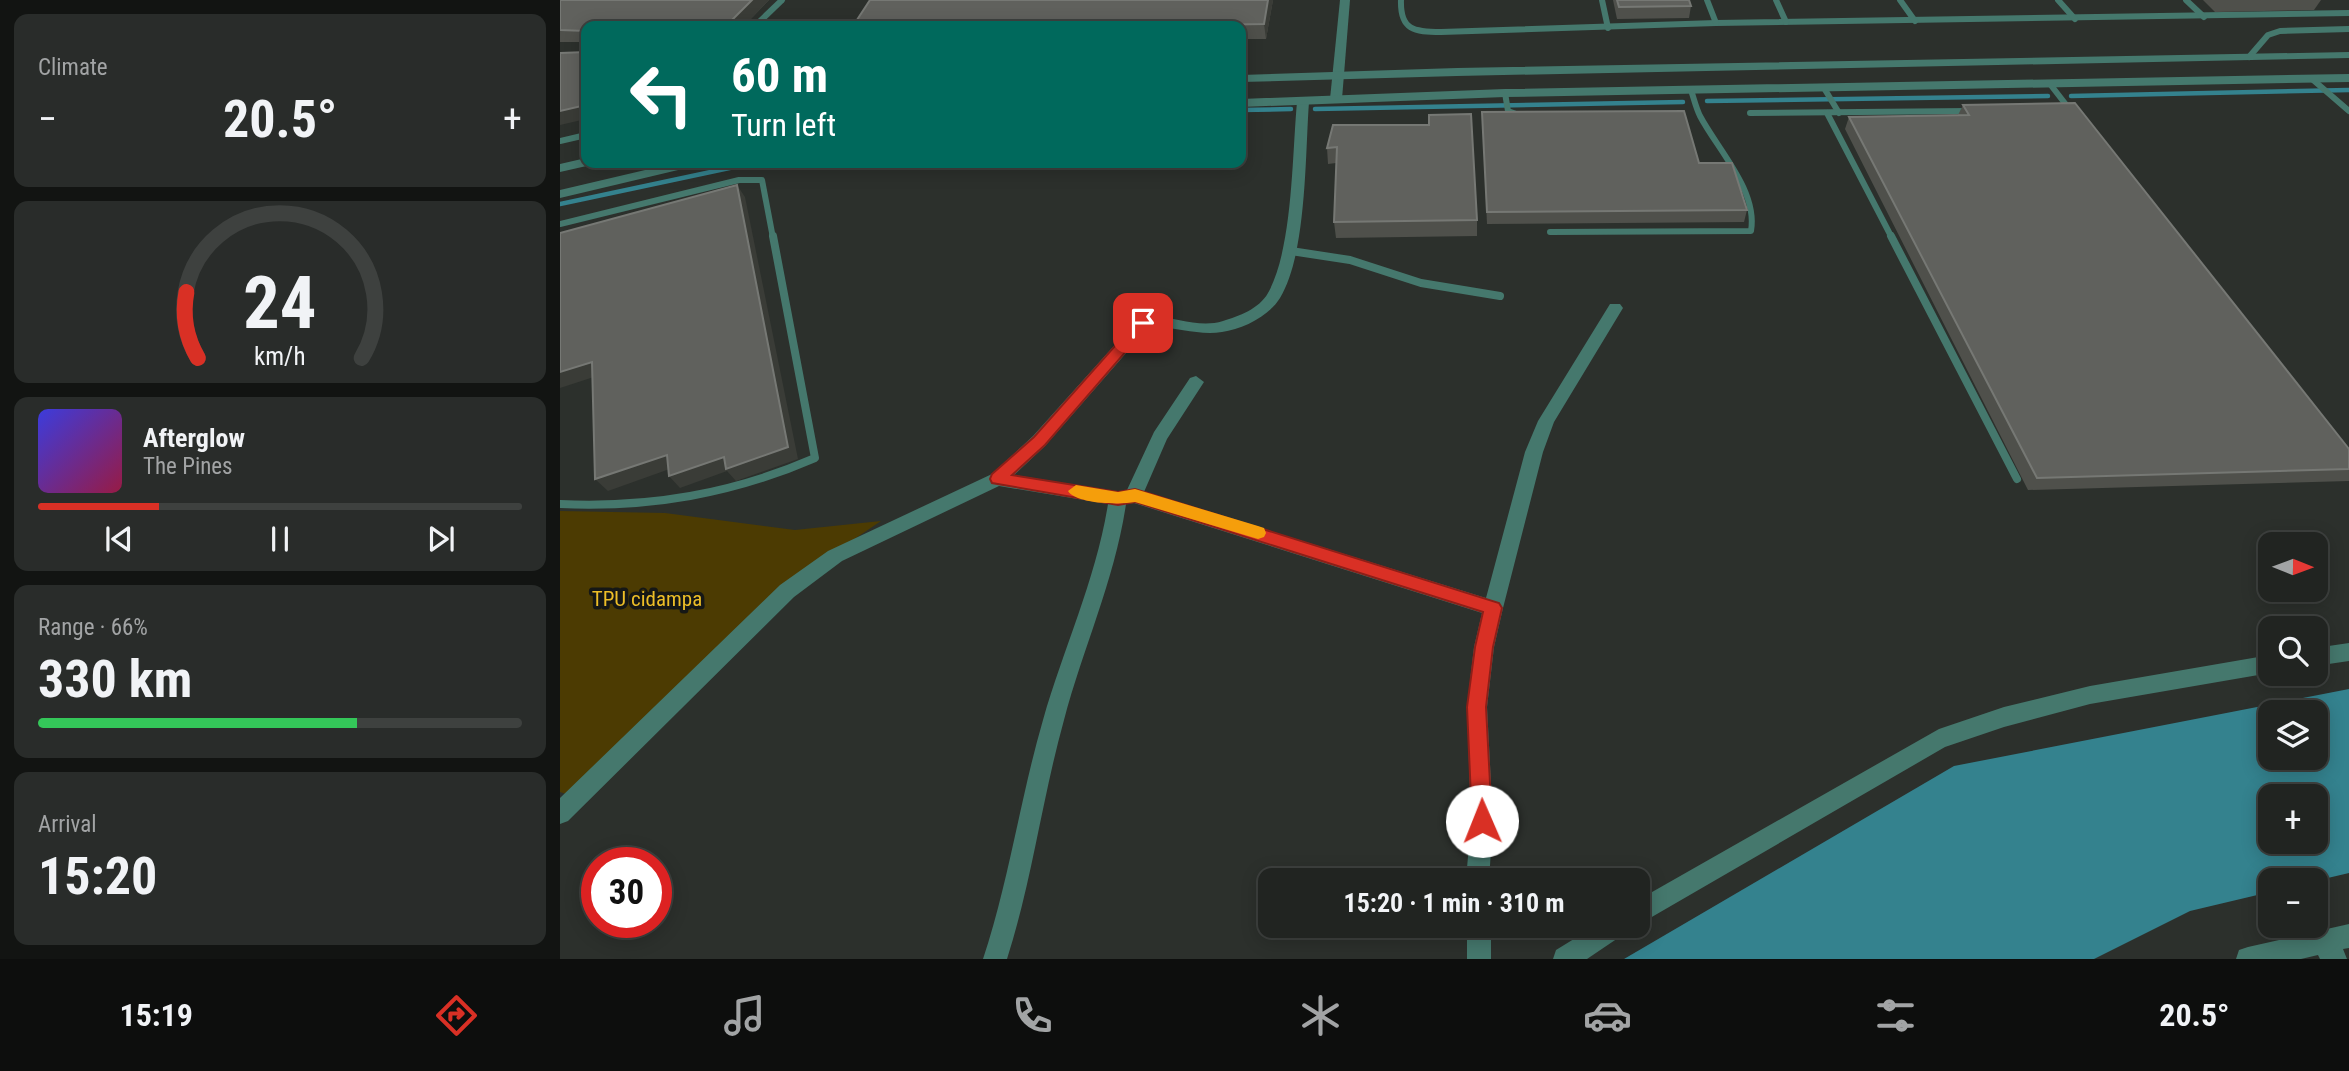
<!DOCTYPE html>
<html lang="en">
<head>
<meta charset="utf-8">
<style>
	:root { --surface:#212421; --page:#292c2a; --text:#f1f3f6; --muted:#a2a4a5; --line:#3e413f; --accent:#d93025 }
	body { margin:0; font-family:"Roboto Condensed",sans-serif; background:var(--page); color:var(--text); height:100vh; display:flex; flex-direction:column; font-size:26px; white-space:nowrap }
	* { box-sizing:border-box; margin:0 }
	p { font-size:23px; color:var(--muted) }
	.icon { flex:none; width:38px; height:38px; fill:none; stroke:currentColor; stroke-width:2; stroke-linecap:round; stroke-linejoin:round }
	.map { position:relative; flex:1; overflow:hidden }
	.side { display:flex; flex-direction:column; gap:14px; padding:14px; background:#121412; width:560px }
	.side>* { flex:none }
	.hud { position:absolute; left:21px; top:21px; width:665px; height:147px; border-radius:14px; box-shadow:0 4px 18px #0003,0 0 0 2px var(--line); background:#00695c; color:#fff; overflow:hidden }
	.needle { width:46px; rotate:91deg }
	.buttons { position:absolute; left:1698px; top:532px; display:grid; gap:14px }
	.buttons a { display:grid; place-items:center; width:70px; height:70px; border-radius:14px; background:var(--surface); box-shadow:0 4px 18px #0003,0 0 0 2px var(--line); font-size:35px }
	.speed { position:absolute; left:21px; top:847px; display:flex; gap:14px; font-size:35px; font-weight:700; text-align:center }
	.speed>* { display:grid; place-content:center; width:91px; height:91px; border-radius:50%; background:var(--surface); box-shadow:0 4px 18px #0003,0 0 0 2px var(--line); line-height:1 }
	.speed .limit { border:10px solid #d22; background:#fff; color:#111 }
	.pin { position:absolute; display:grid; place-items:center; width:60px; height:60px; color:#fff; margin:-30px; border-radius:14px; box-shadow:0 4px 10px #0006 }
	.me { position:absolute; width:77px; margin:-38px; rotate:359deg; stroke-linejoin:round; filter:drop-shadow(0 0 5px #0008) }
	.turn { display:flex; align-items:center; gap:24px; height:147px; padding:0 35px; font-size:32px }
	.turn .icon { width:91px; height:91px; stroke-width:2.5 }
	.turn b { display:block; font-size:49px; line-height:60px }
	.big { font-size:52px; font-weight:700; line-height:1.1 }
	.side .tile { flex:1; display:flex; flex-direction:column; justify-content:center; gap:10px; min-width:0; padding:0 24px; border-radius:14px; background:var(--page) }
	.side .dial { align-items:center; gap:0 }
	.dial svg { height:182px; overflow:visible; fill:none; stroke:var(--line); stroke-width:7; stroke-linecap:round; text-anchor:middle }
	.dial text { fill:var(--text); stroke:none }
	.song { display:flex; align-items:center; gap:21px }
	.cover { width:84px; height:84px; border-radius:10px; background:linear-gradient(135deg,hsl(240 70% 55%),hsl(340 70% 35%)) }
	.played { height:7px; border-radius:4px; background:linear-gradient(90deg,var(--accent) 25%,var(--line) 25%) }
	.keys { display:flex; justify-content:space-around; direction:ltr }
	.heat { display:flex; justify-content:space-between; align-items:center; font-size:38px; direction:ltr }
	.charge { height:10px; border-radius:5px; background:linear-gradient(90deg,#34c759 66%,var(--line) 0) }
	.trip { position:absolute; left:698px; top:868px; width:392px; height:70px; border-radius:14px; background:var(--surface); box-shadow:0 4px 18px #0003,0 0 0 2px var(--line); font-weight:700; line-height:70px; text-align:center }
	.tab-bar { display:flex; height:112px; justify-content:space-around; align-items:center; background:#0d0e0d; color:var(--muted) }
	.tab-bar .icon { width:49px; height:49px }
	.tab-bar .on { color:var(--accent) }
	.tab-bar b { font-size:32px; color:var(--text) }
	main { display:flex; flex:1; min-height:0 }
	.map>svg:first-child { display:block }
</style>
</head>
<body>
<main>
<section class="side">
<div class="tile"><p>Climate</p>
<div class="heat"><a>−</a><b class="big">20.5°</b><a>+</a></div>
</div>
<div class="tile dial"><svg viewBox="0 0 100 80">
<path d="M14 69A42 42 0 1 1 86 69"/>
<path d="M14 69A42 42 0 0 1 9 40" stroke="#d93025"/>
<text x="50" y="56" font-size="32" font-weight="700">24</text>
<text x="50" y="72" font-size="11">km/h</text>
</svg></div>
<div class="tile">
<div class="song"><i class="cover"></i><div><b>Afterglow</b><p>The Pines</p></div></div>
<div class="played"></div>
<div class="keys"><svg class="icon" aria-label="previous" viewBox="0 0 24 24"><path d="M18 5L8 12l10 7zM5 5v14"/></svg><svg class="icon" aria-label="pause" viewBox="0 0 24 24"><path d="M8 5v14M16 5v14"/></svg><svg class="icon" aria-label="next" viewBox="0 0 24 24"><path d="M6 5l10 7-10 7zM19 5v14"/></svg></div>
</div>
<div class="tile"><p>Range · 66%</p><b class="big">330 km</b><div class="charge"></div></div>
<div class="tile"><p>Arrival</p><b class="big">15:20</b></div>
</section>
<div class="map">
<svg width="1789" height="959" viewBox="0 0 1789 959">
	<rect width="100%" height="100%" fill="#2c302c"/>
	<!-- green -->
	<path fill="#4c3b02" d="M 0,511 L 105,513 L 235,530 L 321,521 L 225,586 L 9,795 L 0,792 Z"/>
	<!-- water -->
	<path fill="#34828e" fill-rule="evenodd" d="M 1789,689 L 1789,873 L 1755,881 L 1710,880 L 1710,892 L 1630,911 L 1534,959 L 1064,959 L 1394,766 ZM 1710,712 L 1755,712 L 1755,758 L 1710,758 ZM 1710,796 L 1755,796 L 1755,842 L 1710,842 Z"/>
	<g fill="none" stroke-linecap="round" stroke-linejoin="round">
		<!-- stream -->
		<g stroke="#34828e" stroke-width="4.5">
			<path d="M 1511,96 L 1789,90"/>
			<path d="M 1147,101 L 1488,96"/>
			<path d="M 755,109 L 1123,102"/>
			<path d="M 681,110 L 731,109"/>
			<path d="M 0,204 L 193,163"/>
		</g>
		<!-- service-far1 -->
		<g stroke="#45786d" stroke-width="6">
			<path d="M 841,0 C 840,30 854,32 881,32 L 1156,23 L 1789,13"/>
			<path d="M 1042,0 L 1048,28"/>
			<path d="M 1147,0 L 1156,23"/>
			<path d="M 1216,0 L 1226,22"/>
			<path d="M 1340,0 L 1355,21"/>
			<path d="M 1498,0 L 1515,19"/>
			<path d="M 1626,0 L 1644,17"/>
			<path d="M 195,26 L 222,0"/>
			<path d="M 1689,57 L 1708,35 L 1720,31 L 1789,29"/>
			<path d="M 1752,79 L 1789,111"/>
			<path d="M 1490,84 L 1507,106 L 1503,109"/>
			<path d="M 1264,88 L 1279,113"/>
			<path d="M 945,93 L 948,111 L 959,115"/>
			<path d="M 1190,113 L 1409,111"/>
			<path d="M 1267,113 L 1332,238"/>
			<path d="M 0,141 L 26,135"/>
			<path d="M 0,224 L 179,180 L 202,180 L 213,238"/>
			<path d="M 990,232 L 1191,231 C 1198,191 1158,150 1140,116 C 1136,108 1134,99 1131,90"/>
		</g>
		<!-- service -->
		<g stroke="#45786d" stroke-width="8">
			<path d="M 1331,236 L 1457,479"/>
			<path d="M 731,251 L 790,260 L 861,283 L 940,296"/>
			<path d="M 0,504 C 90,508 172,494 255,458 L 213,236"/>
		</g>
		<!-- minor -->
		<g fill="#45786d" fill-rule="evenodd">
			<path d="M 780,0 L 790,0 L 782,99 L 776,103 L 770,99 Z"/>
			<path d="M 743,98 L 749,102 C 745,156 747,253 720,298 C 709,316 683,329 662,332 C 636,336 613,325 588,328 L 485,446 L 454,475 L 558,492 L 567,490 L 594,432 L 630,378 L 636,376 L 644,382 L 607,439 L 584,492 L 926,598 L 965,452 L 978,421 L 1050,304 L 1060,304 L 1063,308 L 994,422 L 983,452 L 943,608 L 934,647 L 927,707 L 933,821 L 929,880 L 906,880 L 911,821 L 907,707 L 914,647 L 922,613 L 574,503 L 566,504 C 555,579 523,648 504,720 C 482,799 472,881 447,959 L 423,959 C 449,881 460,799 483,720 C 504,647 536,579 548,504 L 439,486 L 282,561 L 234,597 L 8,821 L 0,824 L 0,798 L 220,585 L 268,551 L 432,474 L 473,436 L 578,319 C 607,311 634,330 663,321 C 679,316 699,309 708,293 C 733,248 732,155 737,102 Z"/>
			<path d="M 1789,643 L 1789,661 L 1755,666 L 1755,648 Z"/>
			<path d="M 1710,655 L 1710,673 L 1530,704 L 1444,727 L 1385,747 L 1078,925 L 1078,900 L 1379,729 L 1444,707 L 1530,686 Z"/>
			<path d="M 1789,924 L 1789,948 L 1783,949 L 1787,959 L 1760,959 L 1758,955 L 1741,959 L 1676,959 L 1679,950 L 1688,947 Z"/>
			<rect x="907" y="926" width="24" height="33"/>
			<path d="M 1035,926 L 1068,926 L 1064,934 L 1027,959 L 993,959 L 996,950 Z"/>
		</g>
		<!-- tertiary -->
		<g fill="#45786d" fill-rule="evenodd">
			<path d="M 1789,52 L 1789,58 L 897,76 L 681,82 L 681,75 L 897,68 Z"/>
			<path d="M 1789,74 L 1789,82 L 945,97 L 681,107 L 681,99 L 945,89 Z"/>
			<path d="M 26,158 L 26,163 L 32,163 L 31,165 L 0,172 L 0,164 Z"/>
			<path d="M 115,163 L 136,163 L 135,166 L 0,198 L 0,190 Z"/>
		</g>
	</g>
	<!-- wall -->
	<g fill="#4f504b">
		<path d="M 0,0 L 209,0 L 184,26 L 26,26 L 26,42 L 0,42 Z"/>
		<path d="M 713,0 L 706,39 L 681,39 L 681,26 L 293,26 Z"/>
		<path d="M 1053,0 L 1129,0 L 1131,6 L 1129,18 L 1057,19 Z"/>
		<path d="M 1643,0 L 1761,0 L 1754,10 L 1655,12 Z"/>
		<path d="M 1403,105 L 1789,449 L 1789,481 L 1468,490 L 1285,129 L 1289,117 L 1398,115 Z"/>
		<path d="M 922,112 L 1139,163 L 1187,210 L 1184,222 L 927,224 Z"/>
		<path d="M 773,125 L 917,220 L 917,236 L 776,238 L 774,222 L 776,163 L 768,164 L 767,148 Z"/>
	</g>
	<!-- shaded-wall -->
	<g fill="#3a3c37">
		<path d="M 192,0 L 209,0 L 184,26 L 166,26 Z"/>
		<path d="M 708,0 L 713,0 L 706,39 L 704,24 Z"/>
		<path d="M 26,105 L 26,119 L 0,125 L 0,111 Z"/>
		<path d="M 177,185 L 185,197 L 238,459 L 176,481 L 167,471 L 120,488 L 109,476 Z"/>
		<path d="M 32,362 L 43,374 L 0,388 L 0,372 Z"/>
		<path d="M 107,455 L 118,466 L 48,491 L 35,479 Z"/>
	</g>
	<!-- building -->
	<g fill="#60615d" stroke="#767874" stroke-width="2">
		<path d="M 0,0 L 192,0 L 166,26 L 26,26 L 26,31 L 0,30 Z"/>
		<path d="M 310,0 L 708,0 L 704,24 L 584,26 L 293,26 Z"/>
		<path d="M 1057,0 L 1129,0 L 1131,6 L 1059,7 Z"/>
		<path d="M 26,52 L 26,105 L 0,111 L 0,53 Z"/>
		<path d="M 1515,103 L 1789,449 L 1789,469 L 1477,478 L 1289,117 L 1409,115 L 1403,105 Z"/>
		<path d="M 1124,111 L 1139,163 L 1172,163 L 1187,210 L 927,212 L 922,112 Z"/>
		<path d="M 911,114 L 917,220 L 774,222 L 777,147 L 767,148 L 773,125 L 869,125 L 869,115 Z"/>
		<path d="M 177,185 L 228,447 L 166,469 L 164,457 L 109,476 L 107,455 L 35,479 L 32,362 L 0,372 L 0,233 Z"/>
	</g>
	<!-- route -->
	<path fill="#d93025" stroke="#8d1f18" stroke-width="2" d="M 583,318 L 590,323 L 588,326 L 485,445 L 452,475 L 558,492 L 575,489 L 939,603 L 942,608 L 933,647 L 926,707 L 932,821 L 929,828 L 922,831 L 915,828 L 912,821 L 907,707 L 915,647 L 923,612 L 575,502 L 558,505 L 432,483 L 430,479 L 432,474 L 474,437 L 578,320 Z"/>
	<!-- slow -->
	<path fill="#f59e0b" d="M 516,485 L 558,492 L 575,489 L 698,526 L 704,528 L 706,533 L 704,537 L 698,539 L 575,502 C 560,505 516,504 508,491 Z"/>
	<g text-anchor="middle" stroke-width="7" stroke-linejoin="round" paint-order="stroke">
		<!-- park labels -->
		<g font-size="21" fill="#edbe27" stroke="#151716">
			<text x="87" y="606">TPU cidampa</text>
		</g>
	</g>
</svg>
<div class="buttons">
<a><svg class="needle" viewBox="-14 -14 28 28"><path d="M0-13l5 13h-10z" fill="#e53935"/><path d="M0 13l5-13h-10z" fill="#a2a4a5"/></svg></a>
<a><svg class="icon" aria-label="search" viewBox="0 0 24 24"><circle cx="10" cy="10" r="6"/><path d="M15 15l6 6"/></svg></a>
<a><svg class="icon" aria-label="layers" viewBox="0 0 24 24"><path d="M12 4l9 5-9 5-9-5zM3 14l9 5 9-5"/></svg></a>
<a>+</a>
<a>−</a>
</div>
<div class="speed"><div class="limit">30</div></div>
<div class="pin" style="left:583px;top:323px;background:#d93025"><svg class="icon" aria-label="arrive" viewBox="0 0 24 24"><path d="M6 21V4h12l-3 4 3 4H6"/></svg></div>
<svg class="me" style="left:922px;top:821px" viewBox="-20 -20 40 40"><circle r="19" fill="#fff"/><path d="M0-13L10 11 0 6-10 11z" fill="#d93025"/></svg>
<div class="trip">15:20 · 1 min · 310 m</div>
<div class="hud">
<div class="turn"><svg class="icon" aria-label="left" viewBox="0 0 24 24"><path d="M17 20v-9H6M10 6l-5 5 5 5"/></svg><div><b>60 m</b>Turn left</div></div>
</div>
</div>
</main>
<nav class="tab-bar">
<b>15:19</b>
<svg class="icon on" aria-label="directions" viewBox="0 0 24 24"><path d="M12 3l9 9-9 9-9-9zM9 14v-3h6M13 9l2 2-2 2"/></svg>
<svg class="icon" aria-label="music" viewBox="0 0 24 24"><path d="M9 18V5l10-2v13"/><circle cx="6" cy="18" r="3"/><circle cx="16" cy="16" r="3"/></svg>
<svg class="icon" aria-label="phone" viewBox="0 0 24 24"><path d="M5 4h4l2 5-3 2q2 4 5 5l2-3 5 2v4C11 20 4 13 5 4z"/></svg>
<svg class="icon" aria-label="climate" viewBox="0 0 24 24"><path d="M12 3v18M4 7l16 10M4 17L20 7"/></svg>
<svg class="icon" aria-label="car" viewBox="0 0 24 24"><path d="M5 17H2v-5l4-1 3-4h7l3 4 3 1v5h-3M9 17h6M6 11h13"/><circle cx="7" cy="17" r="2"/><circle cx="17" cy="17" r="2"/></svg>
<svg class="icon" aria-label="filters" viewBox="0 0 24 24"><path d="M4 7h16M4 17h16"/><circle cx="9" cy="7" r="2"/><circle cx="15" cy="17" r="2"/></svg>
<b>20.5°</b>
</nav>
</body>
</html>
